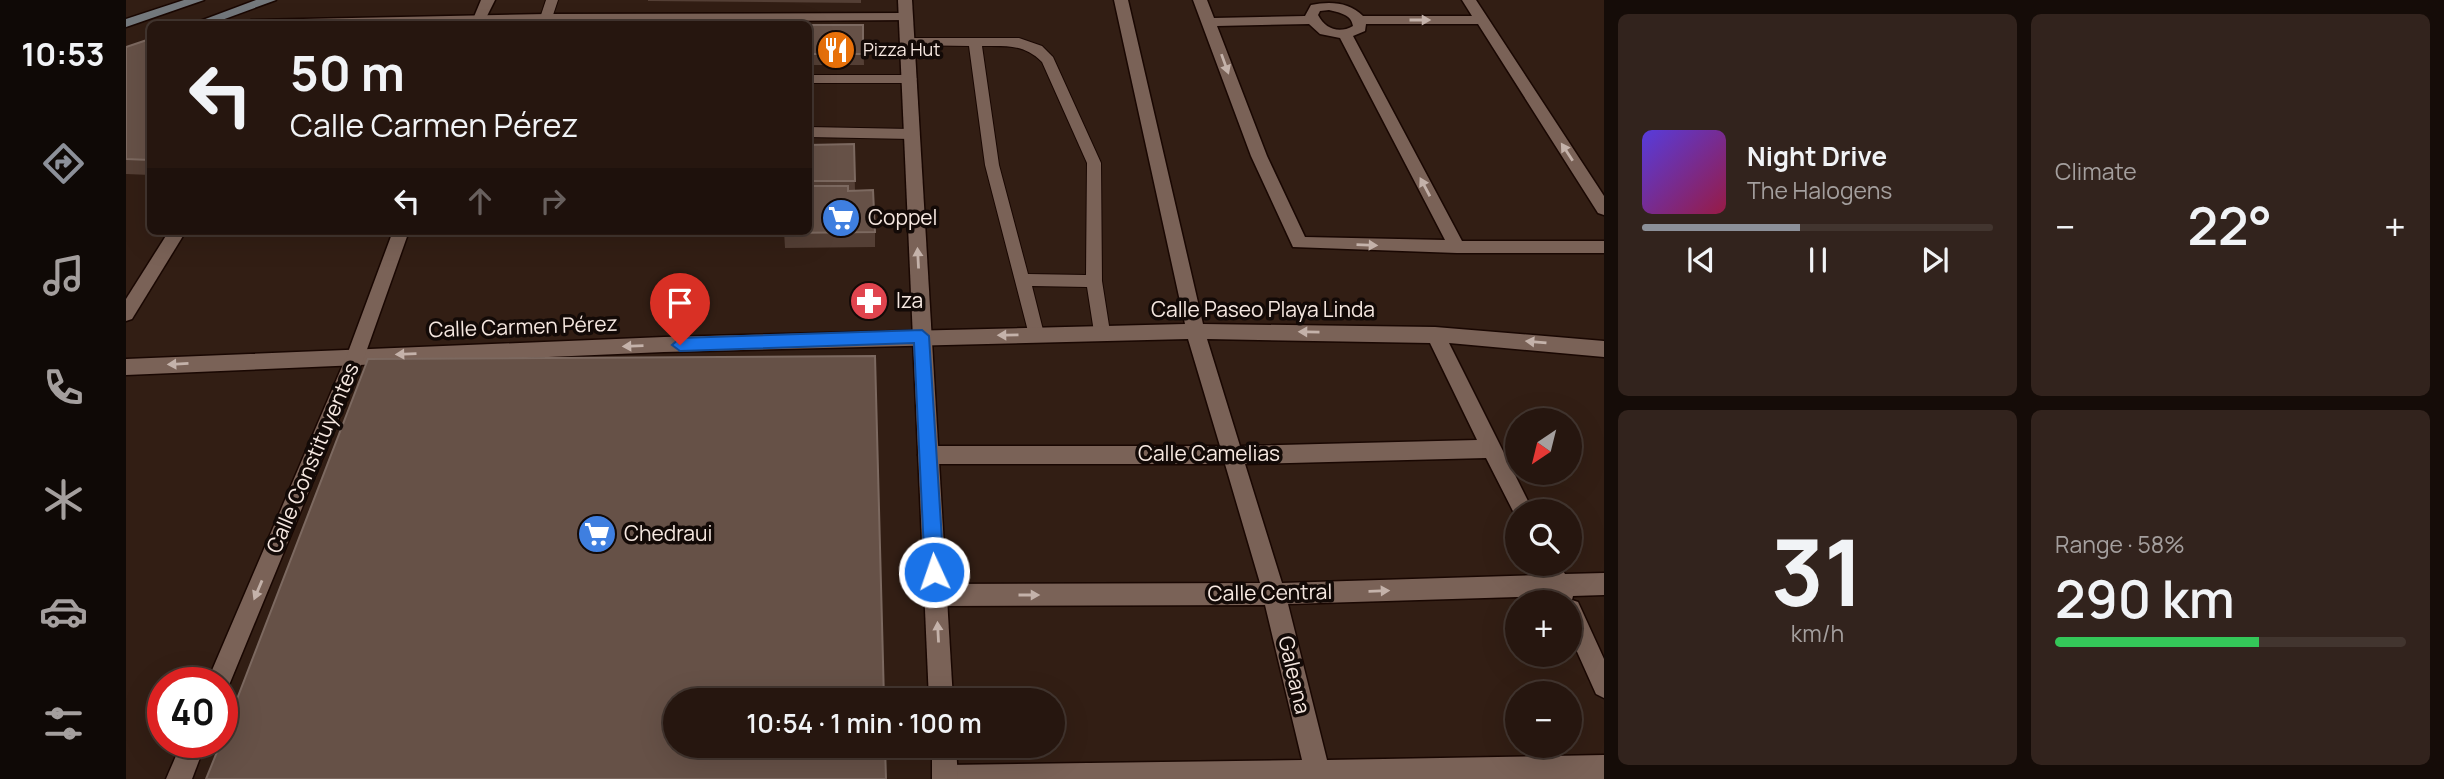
<!DOCTYPE html>
<html lang="en">
<head>
<meta charset="utf-8">
<style>
	:root { --surface:#26160f; --page:#32231d; --text:#f1f3f6; --muted:#a49f9e; --line:#42352f; --accent:#8c9099 }
	body { margin:0; font-family:Manrope,sans-serif; background:var(--page); color:var(--text); height:100vh; display:flex; flex-direction:column; font-size:26px; white-space:nowrap }
	* { box-sizing:border-box; margin:0 }
	p { font-size:23px; color:var(--muted) }
	.icon { flex:none; width:38px; height:38px; fill:none; stroke:currentColor; stroke-width:2; stroke-linecap:round; stroke-linejoin:round }
	.map { position:relative; flex:1; overflow:hidden }
	.drawer { display:flex; flex-direction:column; gap:14px; padding:14px; background:#150c08; width:840px }
	.drawer>* { flex:none }
	.banner { position:absolute; left:21px; top:21px; width:665px; height:214px; border-radius:10px; box-shadow:0 7px 28px #0002,0 0 0 2px var(--line); background:#26160f; color:var(--text); overflow:hidden }
	.needle { width:46px; rotate:215deg }
	.fabs { position:absolute; left:1379px; top:408px; display:grid; gap:14px }
	.fabs a { display:grid; place-items:center; width:77px; height:77px; border-radius:50%; background:var(--surface); box-shadow:0 7px 28px #0002,0 0 0 2px var(--line); font-size:35px }
	.speed { position:absolute; left:21px; top:667px; display:flex; gap:14px; font-size:35px; font-weight:700; text-align:center }
	.speed>* { display:grid; place-content:center; width:91px; height:91px; border-radius:50%; background:var(--surface); box-shadow:0 7px 28px #0002,0 0 0 2px var(--line); line-height:1 }
	.speed .limit { border:10px solid #d22; background:#fff; color:#111 }
	.pin { position:absolute; display:grid; place-items:center; width:60px; height:60px; color:#fff; margin:-72px -30px; border-radius:50% 50% 50% 0; rotate:-45deg; box-shadow:0 0 7px #0007 }
	.pin .icon { rotate:45deg }
	.me { position:absolute; width:77px; margin:-38px; rotate:357deg; stroke-linejoin:round; filter:drop-shadow(0 0 5px #0008) }
	.turn { display:flex; align-items:center; gap:24px; height:147px; padding:0 28px; font-size:32px }
	.turn .icon { width:91px; height:91px; stroke-width:2.5 }
	.turn b { display:block; font-size:49px; line-height:60px }
	.lanes { display:flex; align-items:center; height:66px; padding:0 28px; background:#0003; justify-content:center; gap:35px; direction:ltr }
	.lanes .off { opacity:.35 }
	.big { font-size:52px; font-weight:600; line-height:1.1 }
	.drawer .tile { flex:1; display:flex; flex-direction:column; justify-content:center; gap:10px; min-width:0; padding:0 24px; border-radius:10px; background:var(--page) }
	.drawer .dial { align-items:center; gap:0 }
	.dial b { font-size:91px; line-height:1 }
	.song { display:flex; align-items:center; gap:21px }
	.cover { width:84px; height:84px; border-radius:10px; background:linear-gradient(135deg,hsl(250 70% 55%),hsl(340 70% 35%)) }
	.played { height:7px; border-radius:4px; background:linear-gradient(90deg,var(--accent) 45%,var(--line) 45%) }
	.keys { display:flex; justify-content:space-around; direction:ltr }
	.heat { display:flex; justify-content:space-between; align-items:center; font-size:38px; direction:ltr }
	.charge { height:10px; border-radius:5px; background:linear-gradient(90deg,#34c759 58%,var(--line) 0) }
	.drawer .tiles { flex:1; display:grid; gap:14px; grid-template-columns:repeat(2,1fr) }
	.trip { position:absolute; left:537px; top:688px; width:402px; height:70px; border-radius:35px; background:var(--surface); box-shadow:0 7px 28px #0002,0 0 0 2px var(--line); font-weight:600; line-height:70px; text-align:center }
	main { display:flex; flex:1; min-height:0 }
	.tab-bar { display:flex; flex-direction:column; width:126px; justify-content:space-around; align-items:center; background:#0f0906; color:var(--muted) }
	.tab-bar .icon { width:49px; height:49px }
	.tab-bar .selected { color:var(--accent) }
	.tab-bar b { font-size:32px; color:var(--text) }
	.map>svg:first-child { display:block }
</style>
</head>
<body>
<main>
<nav class="tab-bar">
<b>10:53</b>
<svg class="icon selected" aria-label="directions" viewBox="0 0 24 24"><path d="M12 3l9 9-9 9-9-9zM9 14v-3h6M13 9l2 2-2 2"/></svg>
<svg class="icon" aria-label="music" viewBox="0 0 24 24"><path d="M9 18V5l10-2v13"/><circle cx="6" cy="18" r="3"/><circle cx="16" cy="16" r="3"/></svg>
<svg class="icon" aria-label="phone" viewBox="0 0 24 24"><path d="M5 4h4l2 5-3 2q2 4 5 5l2-3 5 2v4C11 20 4 13 5 4z"/></svg>
<svg class="icon" aria-label="climate" viewBox="0 0 24 24"><path d="M12 3v18M4 7l16 10M4 17L20 7"/></svg>
<svg class="icon" aria-label="car" viewBox="0 0 24 24"><path d="M5 17H2v-5l4-1 3-4h7l3 4 3 1v5h-3M9 17h6M6 11h13"/><circle cx="7" cy="17" r="2"/><circle cx="17" cy="17" r="2"/></svg>
<svg class="icon" aria-label="filters" viewBox="0 0 24 24"><path d="M4 7h16M4 17h16"/><circle cx="9" cy="7" r="2"/><circle cx="15" cy="17" r="2"/></svg>
</nav>
<div class="map">
<svg width="1478" height="779" viewBox="0 0 1478 779">
	<rect width="100%" height="100%" fill="#321e14"/>
	<g fill="none" stroke-linecap="round" stroke-linejoin="round">
		<defs>
			<g id="service">
				<path d="M 420,0 L 432,0 L 426,18 L 420,22 L 414,18 Z"/>
				<path d="M 782,38 L 893,38 L 916,46 L 927,57 L 975,163 L 976,281 L 984,332 L 982,337 L 970,337 L 968,332 L 961,287 L 906,286 L 918,334 L 916,339 L 904,339 L 859,165 L 843,46 L 778,45 L 776,42 ZM 856,46 C 880,46 898,44 916,62 L 961,163 L 960,275 L 902,274 L 873,165 Z"/>
				<path d="M 682,75 L 784,75 L 791,79 L 784,83 L 682,83 Z"/>
				<path d="M 682,127 L 785,129 L 792,134 L 785,139 L 682,137 Z"/>
			</g>
			<g id="minor">
				<path d="M 988,0 L 1002,0 L 1077,324 L 1309,327 L 1478,341 L 1478,357 L 1323,343 L 1407,511 L 1391,511 L 1391,519 L 1360,458 L 1119,464 L 1156,583 L 1416,575 L 1411,564 L 1433,564 L 1439,574 L 1478,573 L 1478,595 L 1447,596 L 1446,600 L 1452,602 L 1478,659 L 1478,698 L 1470,694 L 1444,636 L 1444,602 L 1430,602 L 1426,596 L 1162,604 L 1201,760 L 1478,755 L 1478,779 L 807,779 L 810,769 L 819,765 L 1176,760 L 1139,605 L 810,606 L 802,603 L 799,595 L 802,587 L 810,584 L 1134,583 L 1099,464 L 802,464 L 795,461 L 792,455 L 795,449 L 802,446 L 1094,446 L 1062,339 L 538,352 L 0,375 L 0,359 L 538,337 L 1059,324 ZM 1081,339 L 1304,343 L 1351,440 L 1114,446 Z"/>
				<path d="M 1067,0 L 1081,0 L 1088,18 L 1179,16 L 1185,5 C 1204,1 1223,2 1237,16 L 1346,16 L 1336,0 L 1350,0 L 1478,196 L 1478,215 L 1472,213 L 1352,24 L 1240,24 L 1239,31 L 1227,36 L 1336,241 L 1478,241 L 1478,253 L 1331,253 L 1167,247 L 1125,156 ZM 1203,10 C 1214,13 1225,14 1227,26 C 1213,34 1199,29 1192,15 L 1194,11 ZM 1183,24 L 1194,34 L 1214,38 L 1319,240 L 1179,237 L 1141,156 L 1091,26 Z"/>
				<path d="M 780,13 L 785,14 L 785,20 L 118,24 L 125,20 L 420,14 Z"/>
				<path d="M 43,231 L 60,231 L 6,319 L 0,321 L 0,299 Z"/>
			</g>
			<g id="tertiary">
				<path d="M 355,0 L 369,0 L 357,24 L 345,24 Z"/>
				<path d="M 772,0 L 786,0 L 827,700 L 803,700 Z"/>
				<path d="M 267,231 L 283,231 L 239,355 L 101,690 L 96,693 L 96,682 L 81,682 L 221,355 Z"/>
				<path d="M 56,742 L 80,742 L 66,779 L 40,779 Z"/>
				<path d="M 806,746 L 830,746 L 832,779 L 806,779 Z"/>
			</g>
			<g id="secondary">
				<path d="M 58,0 L 78,0 L 0,27 L 0,19 Z"/>
				<path d="M 130,0 L 150,0 L 85,24 L 66,24 Z"/>
			</g>
		</defs>
		<!-- service casing -->
		<use href="#service" stroke="#190702" stroke-width="2"/>
		<!-- minor casing -->
		<use href="#minor" stroke="#190702" stroke-width="3"/>
		<!-- tertiary casing -->
		<use href="#tertiary" stroke="#190702" stroke-width="3"/>
		<!-- secondary casing -->
		<use href="#secondary" stroke="#190702" stroke-width="3"/>
		<!-- service -->
		<use href="#service" fill="#7a6257" fill-rule="evenodd"/>
		<!-- minor -->
		<use href="#minor" fill="#7a6257" fill-rule="evenodd"/>
		<!-- tertiary -->
		<use href="#tertiary" fill="#7a6257" fill-rule="evenodd"/>
		<!-- secondary -->
		<use href="#secondary" fill="#74797d" fill-rule="evenodd"/>
	</g>
	<!-- wall -->
	<g fill="#543f35">
		<path d="M 522,0 L 735,0 L 735,3 L 522,1 Z"/>
		<path d="M 682,25 L 737,25 L 738,65 L 682,65 Z"/>
		<path d="M 24,39 L 24,175 L 0,174 L 0,47 Z"/>
		<path d="M 728,144 L 729,191 L 749,232 L 749,247 L 659,248 L 658,231 L 682,231 L 682,145 Z"/>
	</g>
	<!-- building -->
	<g fill="#665147" stroke="#7c6960" stroke-width="2">
		<rect x="682" y="25" width="55" height="29"/>
		<path d="M 24,39 L 24,160 L 0,159 L 0,47 Z"/>
		<path d="M 728,144 L 729,181 L 682,181 L 682,145 Z"/>
		<path d="M 682,186 L 722,186 L 722,191 L 747,190 L 749,232 L 657,233 L 658,231 L 682,231 Z"/>
		<path d="M 749,356 L 758,700 L 550,700 L 550,746 L 759,746 L 760,779 L 80,779 L 95,742 L 96,742 L 96,738 L 242,359 Z"/>
	</g>
	<!-- one-way arrows -->
	<defs><path id="oneway-solid" d="M-6-.8H1V-3.2L6.5 0L1 3.2V.8H-6Z" transform="scale(1.75)"/></defs>
	<g fill="#c4b2aa">
		<use href="#oneway-solid" transform="translate(1294 20)"/>
		<use href="#oneway-solid" transform="translate(1099 64) rotate(70)"/>
		<use href="#oneway-solid" transform="translate(1441 152) rotate(-123)"/>
		<use href="#oneway-solid" transform="translate(1299 187) rotate(-118)"/>
		<use href="#oneway-solid" transform="translate(1241 245) rotate(2)"/>
		<use href="#oneway-solid" transform="translate(792 258) rotate(-93)"/>
		<use href="#oneway-solid" transform="translate(1183 332) rotate(-179)"/>
		<use href="#oneway-solid" transform="translate(882 335) rotate(179)"/>
		<use href="#oneway-solid" transform="translate(1410 342) rotate(-175)"/>
		<use href="#oneway-solid" transform="translate(507 346) rotate(178)"/>
		<use href="#oneway-solid" transform="translate(280 354) rotate(178)"/>
		<use href="#oneway-solid" transform="translate(52 364) rotate(177)"/>
		<use href="#oneway-solid" transform="translate(132 590) rotate(113)"/>
		<use href="#oneway-solid" transform="translate(1253 591) rotate(-2)"/>
		<use href="#oneway-solid" transform="translate(903 595)"/>
		<use href="#oneway-solid" transform="translate(812 632) rotate(-93)"/>
	</g>
	<!-- route -->
	<path fill="#1a73e8" stroke="#114b97" stroke-width="2" d="M 796,330 L 803,336 L 818,572 L 815,578 L 808,581 L 802,578 L 799,572 L 788,343 L 554,351 L 546,345 L 554,338 Z"/>
	<!-- icons -->
	<defs>
		<symbol id="restaurant-disc" viewBox="-11 -11 22 22"><circle r="9.5" fill="#e8710a" stroke="#130a07"/><path d="M-5-6h1v4h1v-4h1v4h1v-4h1v5L-1.5 .5V6h-2V.5L-5-1ZM5-6V6H3V1.5H1.5Q1.5-4 5-6Z" fill="#fff"/></symbol>
		<symbol id="supermarket-disc" viewBox="-11 -11 22 22"><circle r="9.5" fill="#3f7fe0" stroke="#130a07"/><path d="M-6-5.5h2.5l.6 2H6L4.5 2H-2.5L-4.4-4H-6ZM-1.5 3.2a1.3 1.3 0 1 0 .1 0ZM3 3.2a1.3 1.3 0 1 0 .1 0Z" fill="#fff"/></symbol>
		<symbol id="pharmacy-disc" viewBox="-11 -11 22 22"><circle r="9.5" fill="#e0444e" stroke="#130a07"/><path d="M-2-6h4v4h4v4h-4v4h-4v-4h-4v-4h4Z" fill="#fff"/></symbol>
	</defs>
	<g fill-rule="evenodd">
		<use href="#restaurant-disc" x="688" y="28" width="44" height="44"/>
		<use href="#supermarket-disc" x="693" y="196" width="44" height="44"/>
		<use href="#pharmacy-disc" x="721" y="279" width="44" height="44"/>
		<use href="#supermarket-disc" x="449" y="512" width="44" height="44"/>
	</g>
	<g text-anchor="middle" stroke-width="7" stroke-linejoin="round" paint-order="stroke">
		<!-- far-poi labels -->
		<g font-size="18" fill="#f6e8e1" stroke="#130a07" text-anchor="start">
			<text x="737" y="56">Pizza Hut</text>
		</g>
		<!-- poi labels -->
		<g font-size="21" fill="#f6e8e1" stroke="#130a07" text-anchor="start">
			<text x="742" y="225">Coppel</text>
			<text x="770" y="308">Iza</text>
			<text x="498" y="541">Chedraui</text>
		</g>
		<!-- street labels -->
		<g font-size="21" fill="#f6e8e1" stroke="#130a07">
			<text x="1137" y="317">Calle Paseo Playa Linda</text>
			<text transform="translate(397 327) rotate(-2)" y="7">Calle Carmen Pérez</text>
			<text x="1083" y="461">Calle Camelias</text>
			<text transform="translate(187 458) rotate(-67)" y="7">Calle Constituyentes</text>
			<text transform="translate(1144 593) rotate(-1)" y="7">Calle Central</text>
			<text transform="translate(1168 675) rotate(77)" y="7">Galeana</text>
		</g>
	</g>
</svg>
<div class="fabs">
<a><svg class="needle" viewBox="-14 -14 28 28"><path d="M0-13l5 13h-10z" fill="#e53935"/><path d="M0 13l5-13h-10z" fill="#a49f9e"/></svg></a>
<a><svg class="icon" aria-label="search" viewBox="0 0 24 24"><circle cx="10" cy="10" r="6"/><path d="M15 15l6 6"/></svg></a>
<a>+</a>
<a>−</a>
</div>
<div class="speed"><div class="limit">40</div></div>
<div class="pin" style="left:554px;top:345px;background:#d93025"><svg class="icon" aria-label="arrive" viewBox="0 0 24 24"><path d="M6 21V4h12l-3 4 3 4H6"/></svg></div>
<svg class="me" style="left:808px;top:572px" viewBox="-20 -20 40 40"><circle r="17" fill="#1a73e8" stroke="#fff" stroke-width="3"/><path d="M0-11L8 9 0 5-8 9z" fill="#fff"/></svg>
<div class="trip">10:54 · 1 min · 100 m</div>
<div class="banner">
<div class="turn"><svg class="icon" aria-label="left" viewBox="0 0 24 24"><path d="M17 20v-9H6M10 6l-5 5 5 5"/></svg><div><b>50 m</b>Calle Carmen Pérez</div></div>
<div class="lanes"><svg class="icon" aria-label="left" viewBox="0 0 24 24"><path d="M17 20v-9H6M10 6l-5 5 5 5"/></svg><svg class="icon off" aria-label="ahead" viewBox="0 0 24 24"><path d="M12 20V5M6 11l6-6 6 6"/></svg><svg class="icon off" aria-label="right" viewBox="0 0 24 24"><path d="M7 20v-9h11M14 6l5 5-5 5"/></svg></div>
</div>
</div>
<section class="drawer">
<div class="tiles">
<div class="tile">
<div class="song"><i class="cover"></i><div><b>Night Drive</b><p>The Halogens</p></div></div>
<div class="played"></div>
<div class="keys"><svg class="icon" aria-label="previous" viewBox="0 0 24 24"><path d="M18 5L8 12l10 7zM5 5v14"/></svg><svg class="icon" aria-label="pause" viewBox="0 0 24 24"><path d="M8 5v14M16 5v14"/></svg><svg class="icon" aria-label="next" viewBox="0 0 24 24"><path d="M6 5l10 7-10 7zM19 5v14"/></svg></div>
</div>
<div class="tile"><p>Climate</p>
<div class="heat"><a>−</a><b class="big">22°</b><a>+</a></div>
</div>
<div class="tile dial"><b>31</b><p>km/h</p></div>
<div class="tile"><p>Range · 58%</p><b class="big">290 km</b><div class="charge"></div></div>
</div>
</section>
</main>
</body>
</html>
